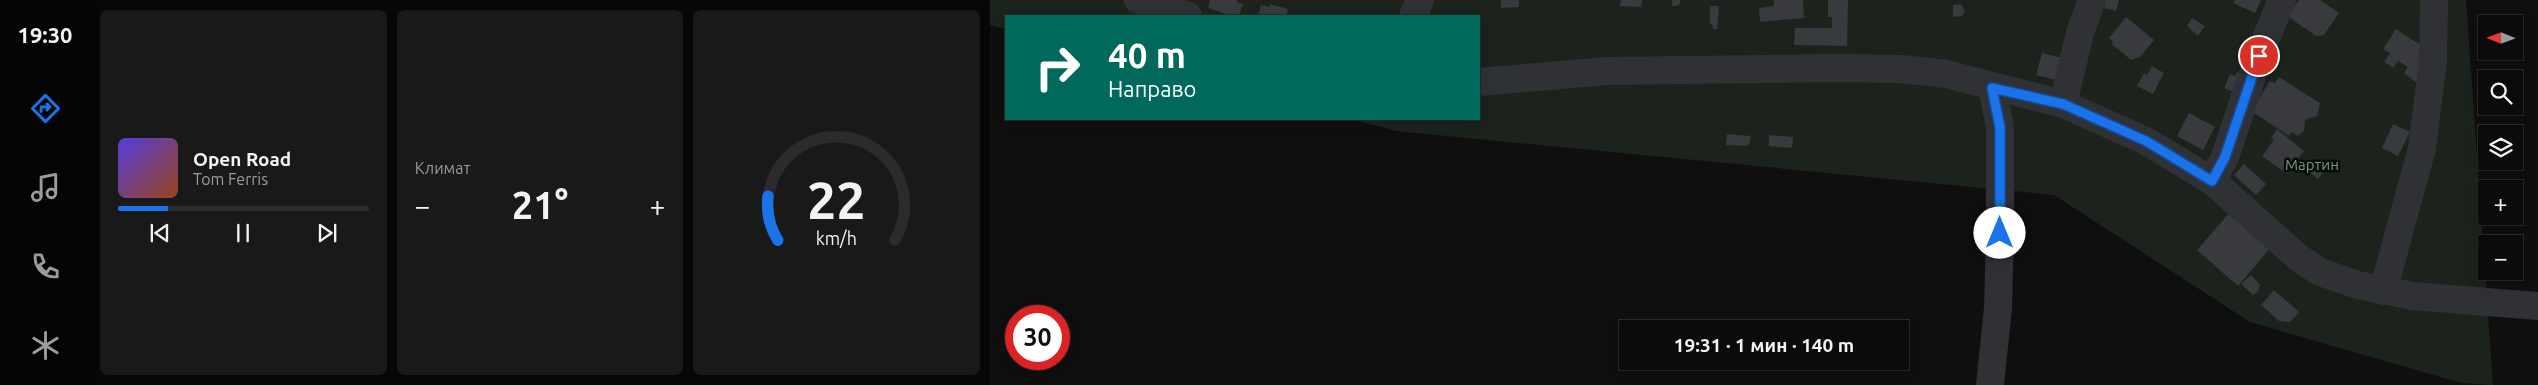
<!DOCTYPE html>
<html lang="ru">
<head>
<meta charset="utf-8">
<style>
	:root { --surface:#0b0b0c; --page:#19191a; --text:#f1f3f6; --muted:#9a9b9d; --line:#2b2b2d; --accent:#1a73e8 }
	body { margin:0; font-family:Ubuntu,sans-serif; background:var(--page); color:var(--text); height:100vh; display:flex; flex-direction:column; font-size:19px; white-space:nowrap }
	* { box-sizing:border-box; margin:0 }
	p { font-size:16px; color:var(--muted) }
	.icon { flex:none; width:28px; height:28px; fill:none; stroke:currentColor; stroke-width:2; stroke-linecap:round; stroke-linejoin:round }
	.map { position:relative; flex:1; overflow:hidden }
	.drawer { display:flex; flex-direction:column; gap:10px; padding:10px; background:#060607; width:900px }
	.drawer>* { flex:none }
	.hud { position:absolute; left:15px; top:15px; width:475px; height:105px; border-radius:0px; box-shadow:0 2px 12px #0003,0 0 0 1px var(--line); background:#00695c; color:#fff; overflow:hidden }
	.needle { width:32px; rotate:271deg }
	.fabs { position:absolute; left:1488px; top:15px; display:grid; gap:10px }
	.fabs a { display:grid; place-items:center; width:45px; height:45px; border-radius:0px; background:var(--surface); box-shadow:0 2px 12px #0003,0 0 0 1px var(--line); font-size:25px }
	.speed { position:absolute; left:15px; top:305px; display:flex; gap:10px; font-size:25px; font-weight:700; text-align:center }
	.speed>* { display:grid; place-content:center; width:65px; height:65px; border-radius:50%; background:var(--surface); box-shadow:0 2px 12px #0003,0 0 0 1px var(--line); line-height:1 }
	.speed .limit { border:8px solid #d22; background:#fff; color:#111 }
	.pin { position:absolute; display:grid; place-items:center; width:42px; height:42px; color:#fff; margin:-21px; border:2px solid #fff; border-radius:50%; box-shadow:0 1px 5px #0007 }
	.me { position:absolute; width:55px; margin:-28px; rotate:0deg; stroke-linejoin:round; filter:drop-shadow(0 0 4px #0008) }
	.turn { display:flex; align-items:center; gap:18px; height:105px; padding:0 20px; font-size:22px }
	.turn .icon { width:65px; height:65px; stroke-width:2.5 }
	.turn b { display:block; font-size:35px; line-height:42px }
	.big { font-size:38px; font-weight:700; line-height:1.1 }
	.drawer .card { flex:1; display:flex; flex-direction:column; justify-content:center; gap:8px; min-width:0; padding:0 18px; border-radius:8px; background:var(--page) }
	.drawer .dial { align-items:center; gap:0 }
	.dial svg { height:130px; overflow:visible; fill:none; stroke:var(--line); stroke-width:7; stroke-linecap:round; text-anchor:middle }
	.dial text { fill:var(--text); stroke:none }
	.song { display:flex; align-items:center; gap:15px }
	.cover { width:60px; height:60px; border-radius:8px; background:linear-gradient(135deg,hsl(250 70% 55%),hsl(20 70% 35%)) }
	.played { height:5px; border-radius:2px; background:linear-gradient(90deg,var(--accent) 20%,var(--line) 20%) }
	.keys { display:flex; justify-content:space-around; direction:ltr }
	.heat { display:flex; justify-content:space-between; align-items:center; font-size:28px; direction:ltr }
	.drawer .tiles { flex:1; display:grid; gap:10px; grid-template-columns:repeat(3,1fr) }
	.trip { position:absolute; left:629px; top:320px; width:290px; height:50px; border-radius:0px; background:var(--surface); box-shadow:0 2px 12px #0003,0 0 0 1px var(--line); font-weight:700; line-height:50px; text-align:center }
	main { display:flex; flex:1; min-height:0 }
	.tab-bar { display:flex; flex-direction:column; width:90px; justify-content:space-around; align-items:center; background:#040405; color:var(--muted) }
	.tab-bar .icon { width:35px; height:35px }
	.tab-bar .current { color:var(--accent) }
	.tab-bar b { font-size:22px; color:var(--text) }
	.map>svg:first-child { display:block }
</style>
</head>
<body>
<main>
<nav class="tab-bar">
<b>19:30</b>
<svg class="icon current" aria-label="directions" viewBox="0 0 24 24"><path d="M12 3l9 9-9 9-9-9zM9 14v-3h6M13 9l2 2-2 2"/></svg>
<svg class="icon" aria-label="music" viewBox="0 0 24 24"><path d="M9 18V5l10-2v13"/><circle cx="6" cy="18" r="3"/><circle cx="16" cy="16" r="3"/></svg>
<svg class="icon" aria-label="phone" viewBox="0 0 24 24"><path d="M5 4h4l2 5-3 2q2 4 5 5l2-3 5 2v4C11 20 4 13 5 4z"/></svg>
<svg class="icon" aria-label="climate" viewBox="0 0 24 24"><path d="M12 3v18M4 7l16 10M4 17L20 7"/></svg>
</nav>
<section class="drawer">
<div class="tiles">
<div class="card">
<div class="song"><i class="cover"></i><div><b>Open Road</b><p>Tom Ferris</p></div></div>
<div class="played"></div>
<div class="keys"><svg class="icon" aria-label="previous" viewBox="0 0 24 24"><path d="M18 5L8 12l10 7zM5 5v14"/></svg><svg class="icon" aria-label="pause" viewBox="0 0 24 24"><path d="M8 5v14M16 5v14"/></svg><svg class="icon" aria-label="next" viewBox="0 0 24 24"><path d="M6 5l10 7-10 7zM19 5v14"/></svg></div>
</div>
<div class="card"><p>Климат</p>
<div class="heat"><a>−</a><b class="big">21°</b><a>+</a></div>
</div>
<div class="card dial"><svg viewBox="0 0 100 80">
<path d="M14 69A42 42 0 1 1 86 69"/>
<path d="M14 69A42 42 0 0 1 8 42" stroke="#1a73e8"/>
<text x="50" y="56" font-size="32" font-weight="700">22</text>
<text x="50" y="72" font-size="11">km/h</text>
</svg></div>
</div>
</section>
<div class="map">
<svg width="1548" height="385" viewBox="0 0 1548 385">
	<rect width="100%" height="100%" fill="#0f0f10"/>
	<!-- green -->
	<path fill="#1b231c" d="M 0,0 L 1476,0 L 1503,385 L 1471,383 L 1260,322 L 1064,195 L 406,131 L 361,119 L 489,119 L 489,16 L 16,16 L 16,29 L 0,25 Z"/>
	<!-- building -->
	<g fill="#383a3e">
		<path d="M 220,0 L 247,0 L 246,2 L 253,4 L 249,16 L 242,16 L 218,8 Z"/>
		<path d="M 511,0 L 529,0 L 529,7 L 511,8 Z"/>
		<path d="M 631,0 L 652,0 L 651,7 L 630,6 Z"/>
		<path d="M 682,0 L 690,0 L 690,3 L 688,6 L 682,6 Z"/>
		<path d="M 784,0 L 813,0 L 814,18 L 770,22 L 769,8 L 784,6 Z"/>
		<path d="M 838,0 L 858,0 L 857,46 L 804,45 L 805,28 L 842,28 L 842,17 L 838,17 Z"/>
		<path d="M 1116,0 L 1129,0 L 1126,11 L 1114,8 Z"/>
		<path d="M 1245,0 L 1271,0 L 1265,13 L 1243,3 Z"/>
		<path d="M 1309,0 L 1330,0 L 1349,13 L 1334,35 L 1326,36 L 1297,16 Z"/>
		<path d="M 280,4 L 298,9 L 296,16 L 268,16 L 271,5 L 280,7 Z"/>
		<path d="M 971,4 L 975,11 L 972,16 L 963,17 L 963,5 Z"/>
		<path d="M 720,6 L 729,6 L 727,29 L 723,29 L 722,24 L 720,24 Z"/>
		<path d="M 1136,17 L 1164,40 L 1150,57 L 1141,60 L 1122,44 L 1123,42 L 1119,38 Z"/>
		<path d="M 1202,18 L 1215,26 L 1208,36 L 1197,26 Z"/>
		<path d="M 1406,29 L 1440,51 L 1427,74 L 1433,78 L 1428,84 L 1414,73 L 1418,67 L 1408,61 L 1403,68 L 1394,62 L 1400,53 L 1393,49 Z"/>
		<path d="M 1052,53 L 1080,60 L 1075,82 L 1046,75 Z"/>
		<path d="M 1162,66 L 1174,73 L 1163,94 L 1147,86 L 1154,73 L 1157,75 Z"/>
		<path d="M 1247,72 L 1259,77 L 1251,95 L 1234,88 L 1240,74 L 1245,76 Z"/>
		<path d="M 1289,77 L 1330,103 L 1327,116 L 1315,120 L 1314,131 L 1308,136 L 1302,132 L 1299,136 L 1261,111 L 1280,81 L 1285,83 Z"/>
		<path d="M 1199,113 L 1225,127 L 1213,150 L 1187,136 Z"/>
		<path d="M 1403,124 L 1420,132 L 1408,156 L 1392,148 Z"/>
		<path d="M 1287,129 L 1314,151 L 1297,174 L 1272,156 L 1284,140 L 1281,138 Z"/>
		<path d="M 737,134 L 761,136 L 760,143 L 757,146 L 736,145 Z"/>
		<path d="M 779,135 L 803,137 L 802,148 L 779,146 Z"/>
		<path d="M 1321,159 L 1335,170 L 1328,179 L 1314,168 Z"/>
		<path d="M 1254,164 L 1276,184 L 1266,195 L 1244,175 Z"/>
		<path d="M 1241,211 L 1281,247 L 1248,286 L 1207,250 Z"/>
		<path d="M 1261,275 L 1270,285 L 1268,291 L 1263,295 L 1251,284 Z"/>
		<path d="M 1284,290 L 1309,312 L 1300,322 L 1289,321 L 1271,305 Z"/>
	</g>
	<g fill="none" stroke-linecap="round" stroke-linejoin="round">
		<!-- minor -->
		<g stroke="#303135" stroke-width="28">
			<path d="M 148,0 L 198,16"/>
			<path d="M 423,16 L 430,0"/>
			<path d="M 489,82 L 618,71 L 846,68 L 912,69 L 956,74 L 1073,104 L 1156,141 L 1222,181 L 1309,258 L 1330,272 L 1368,285 L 1423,296 L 1548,306"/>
			<path d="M 1073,104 L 1090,33 L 1102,0"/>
			<path d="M 1222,181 L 1235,157 L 1269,55 L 1292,0"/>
			<path d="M 1393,291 L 1432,148 L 1443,61 L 1444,0"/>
			<path d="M 1000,385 L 1008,308 L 1010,233 L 1010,127 L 1002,87"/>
		</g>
	</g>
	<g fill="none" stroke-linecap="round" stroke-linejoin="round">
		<defs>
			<path id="route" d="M 1010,233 L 1010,127 L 1002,88 L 1073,104 L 1156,141 L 1222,181 L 1235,157 L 1269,56"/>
		</defs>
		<!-- route casing -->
		<use href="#route" stroke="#114b97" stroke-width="12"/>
		<!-- route -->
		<use href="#route" stroke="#1a73e8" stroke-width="9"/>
	</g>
	<g text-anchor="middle" stroke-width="5" stroke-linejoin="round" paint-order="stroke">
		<!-- park labels -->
		<g font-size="15" fill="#749f77" stroke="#0a0a0b">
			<text x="1322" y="170">Мартин</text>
		</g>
	</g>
</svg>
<div class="fabs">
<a><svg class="needle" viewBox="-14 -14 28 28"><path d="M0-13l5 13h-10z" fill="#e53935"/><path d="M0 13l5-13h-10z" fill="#9a9b9d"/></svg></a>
<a><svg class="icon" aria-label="search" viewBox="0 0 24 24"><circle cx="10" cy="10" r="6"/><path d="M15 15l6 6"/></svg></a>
<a><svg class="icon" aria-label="layers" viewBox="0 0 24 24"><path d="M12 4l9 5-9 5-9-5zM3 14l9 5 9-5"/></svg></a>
<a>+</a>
<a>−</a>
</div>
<div class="speed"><div class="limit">30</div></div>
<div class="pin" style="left:1269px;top:56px;background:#d93025"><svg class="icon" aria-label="arrive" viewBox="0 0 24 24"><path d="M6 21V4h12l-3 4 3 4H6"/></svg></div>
<svg class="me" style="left:1010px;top:233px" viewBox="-20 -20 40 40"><circle r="19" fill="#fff"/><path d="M0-13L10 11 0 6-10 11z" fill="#1a73e8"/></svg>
<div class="trip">19:31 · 1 мин · 140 m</div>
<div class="hud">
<div class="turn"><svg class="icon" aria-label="right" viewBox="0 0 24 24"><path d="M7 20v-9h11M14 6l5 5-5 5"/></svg><div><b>40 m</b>Направо</div></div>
</div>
</div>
</main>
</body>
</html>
